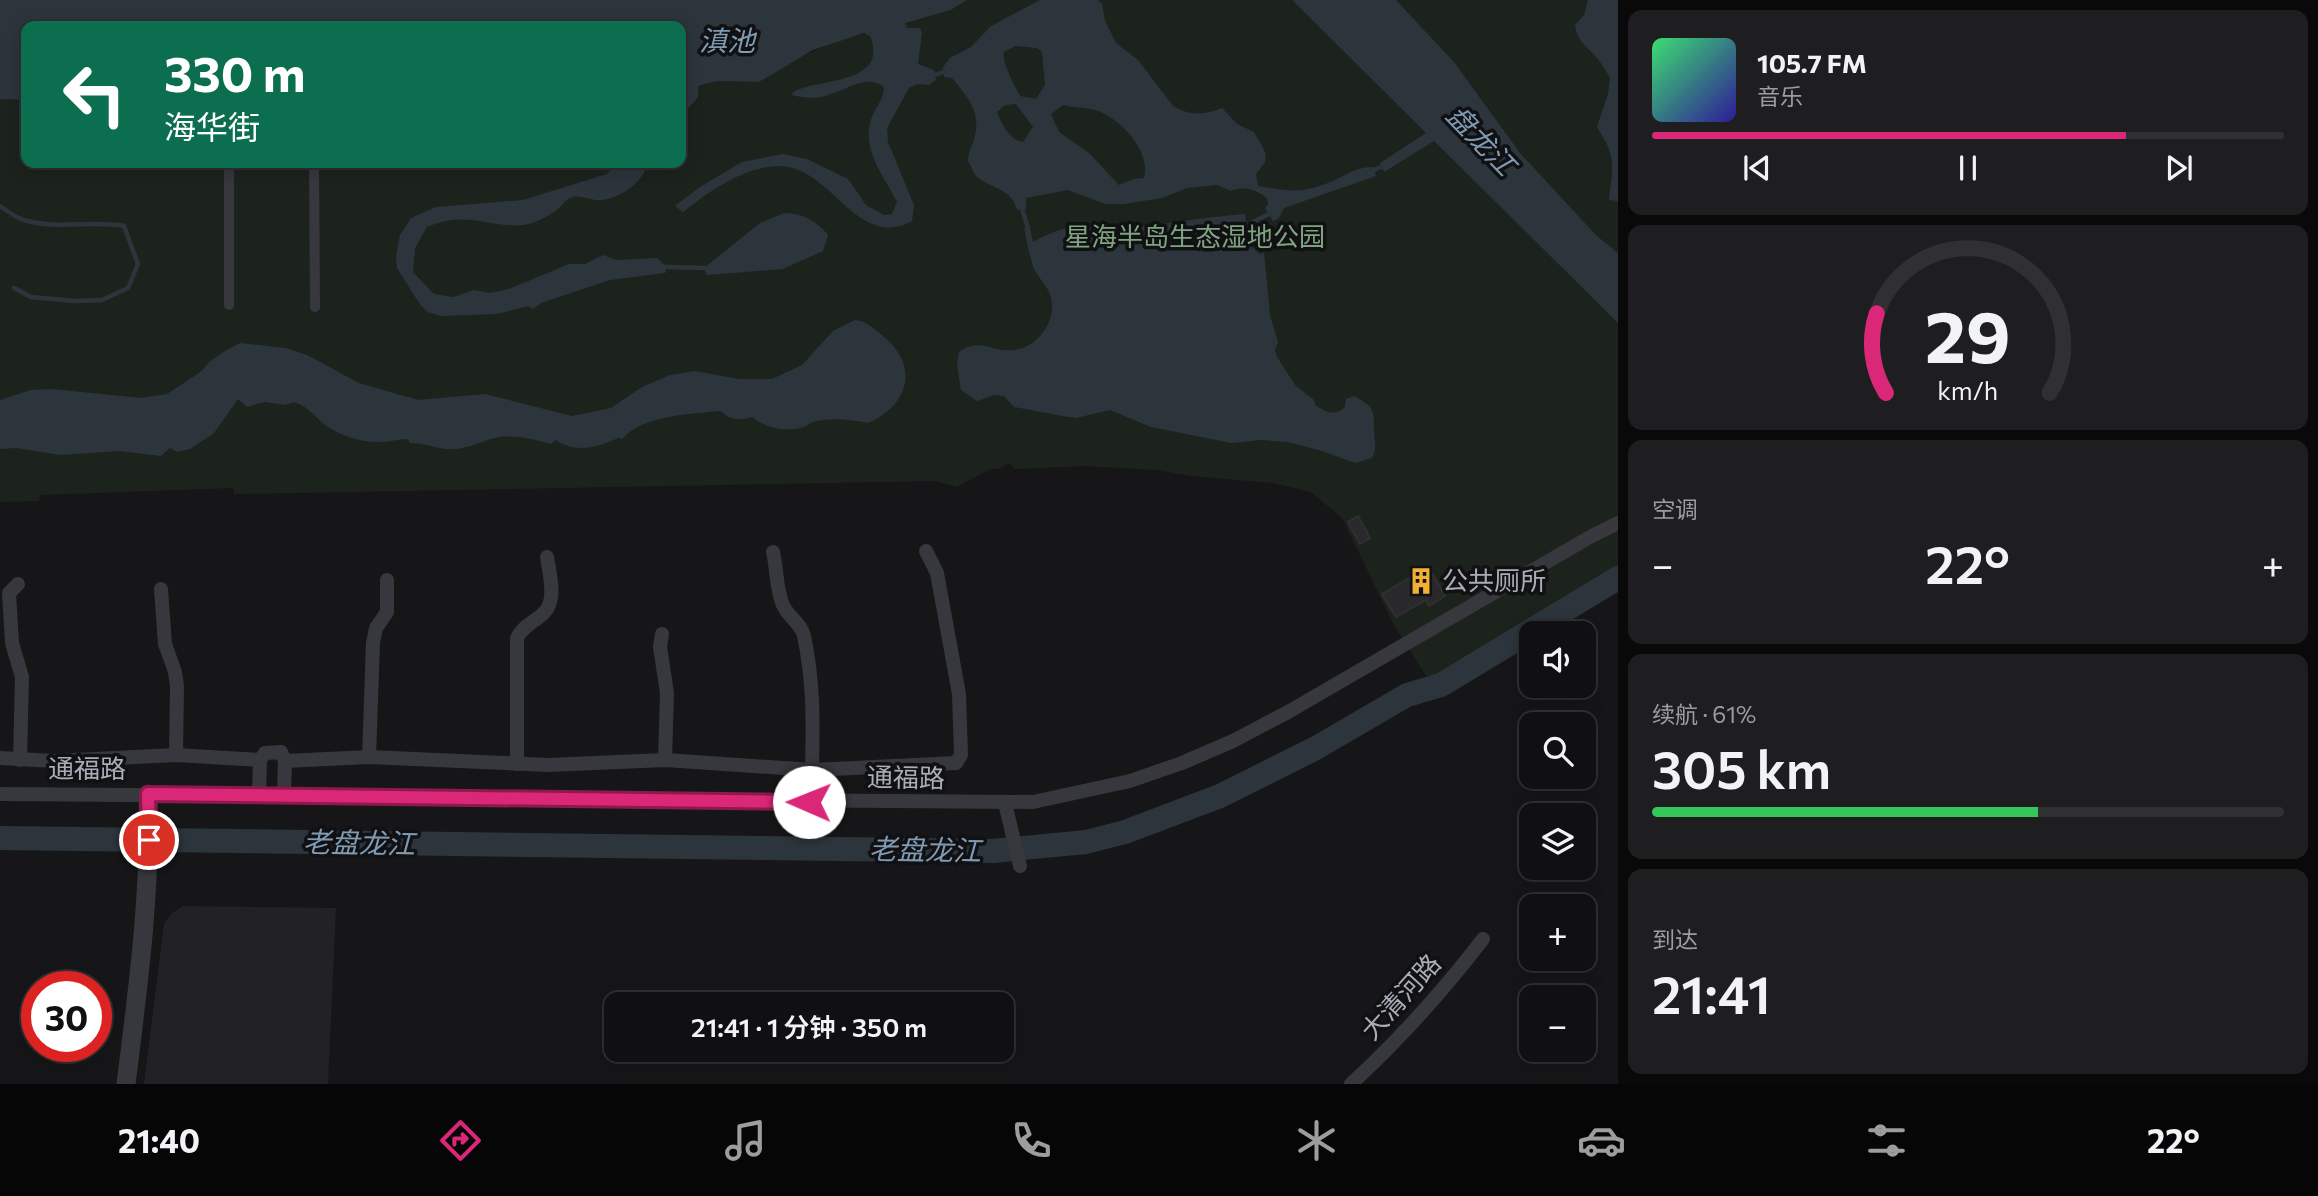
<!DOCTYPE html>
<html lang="zh">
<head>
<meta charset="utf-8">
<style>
	:root { --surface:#101012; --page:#1e1e20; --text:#f1f3f6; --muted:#9c9d9f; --line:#303032; --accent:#db2777 }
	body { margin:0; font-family:Commissioner,"Noto Sans SC",sans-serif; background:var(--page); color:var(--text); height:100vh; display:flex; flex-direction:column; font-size:26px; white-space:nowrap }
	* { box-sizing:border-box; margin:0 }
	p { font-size:23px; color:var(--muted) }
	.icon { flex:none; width:38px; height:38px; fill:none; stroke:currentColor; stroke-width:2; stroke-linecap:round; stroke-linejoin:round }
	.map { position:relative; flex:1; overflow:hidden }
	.drawer { display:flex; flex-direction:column; gap:10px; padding:10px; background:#09090a; width:700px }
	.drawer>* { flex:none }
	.hud { position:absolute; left:21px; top:21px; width:665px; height:147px; border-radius:14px; box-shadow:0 4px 18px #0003,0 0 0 2px var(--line); background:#0b6e4f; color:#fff; overflow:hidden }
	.buttons { position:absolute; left:1519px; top:621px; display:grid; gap:14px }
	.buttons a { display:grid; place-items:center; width:77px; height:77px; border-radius:14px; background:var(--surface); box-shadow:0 4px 18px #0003,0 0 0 2px var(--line); font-size:35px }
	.speed { position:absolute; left:21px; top:971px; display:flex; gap:14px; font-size:35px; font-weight:700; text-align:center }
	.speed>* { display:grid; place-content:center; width:91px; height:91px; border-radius:50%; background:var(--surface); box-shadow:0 4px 18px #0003,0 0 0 2px var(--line); line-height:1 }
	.speed .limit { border:10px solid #d22; background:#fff; color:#111 }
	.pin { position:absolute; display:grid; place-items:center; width:60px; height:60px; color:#fff; margin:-30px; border:4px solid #fff; border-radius:50%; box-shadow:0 2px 7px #0007 }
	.me { position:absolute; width:77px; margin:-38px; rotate:271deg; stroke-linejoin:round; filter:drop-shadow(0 0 5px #0008) }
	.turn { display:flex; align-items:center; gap:24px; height:147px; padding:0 28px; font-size:32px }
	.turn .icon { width:91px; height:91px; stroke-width:2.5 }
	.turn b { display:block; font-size:49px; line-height:60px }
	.big { font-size:52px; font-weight:600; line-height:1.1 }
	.drawer .card { flex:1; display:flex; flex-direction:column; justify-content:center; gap:10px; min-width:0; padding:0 24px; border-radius:14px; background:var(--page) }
	.drawer .dial { align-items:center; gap:0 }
	.dial svg { height:182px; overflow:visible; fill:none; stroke:var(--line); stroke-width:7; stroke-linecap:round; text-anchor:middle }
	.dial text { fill:var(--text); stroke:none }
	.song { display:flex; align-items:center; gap:21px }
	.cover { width:84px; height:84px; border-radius:10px; background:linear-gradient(135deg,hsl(140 70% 55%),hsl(250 70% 35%)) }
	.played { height:7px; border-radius:4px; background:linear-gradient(90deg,var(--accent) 75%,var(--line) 75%) }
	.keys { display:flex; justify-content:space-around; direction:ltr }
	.heat { display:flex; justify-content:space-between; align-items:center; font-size:38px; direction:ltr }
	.charge { height:10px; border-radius:5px; background:linear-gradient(90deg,#34c759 61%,var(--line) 0) }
	.trip { position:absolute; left:604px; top:992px; width:410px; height:70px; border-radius:14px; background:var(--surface); box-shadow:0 4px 18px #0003,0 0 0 2px var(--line); font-weight:600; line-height:70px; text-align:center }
	.menu { display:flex; height:112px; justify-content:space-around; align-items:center; background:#060607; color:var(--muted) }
	.menu .icon { width:49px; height:49px }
	.menu .on { color:var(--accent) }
	.menu b { font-size:32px; color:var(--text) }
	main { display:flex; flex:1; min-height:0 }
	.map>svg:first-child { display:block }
</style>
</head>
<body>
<main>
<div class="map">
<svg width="1618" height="1084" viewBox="0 0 1618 1084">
	<rect width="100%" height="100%" fill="#161618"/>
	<!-- built -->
	<path fill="#222225" d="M 183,906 L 336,908 L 328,1084 L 144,1084 L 164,924 L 171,914 Z"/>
	<!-- green -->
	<g fill="#1c231d">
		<path d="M 967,0 L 1292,0 L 1618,323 L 1618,578 L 1433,687 L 1395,627 L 1342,518 L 1311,492 L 1273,483 L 1192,476 L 1157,470 L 1085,466 L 1014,469 L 1009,463 L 998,469 L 990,469 L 957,487 L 935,481 L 234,494 L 233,488 L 40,495 L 39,501 L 0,502 L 0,99 L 26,100 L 26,163 L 681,163 L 681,86 L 698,86 L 717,81 L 759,82 L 794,60 L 837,41 L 951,10 Z"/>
		<path d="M 1396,0 L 1618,0 L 1618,253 L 1597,236 L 1521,154 L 1454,62 Z"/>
	</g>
	<!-- water -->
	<g fill="#2c353c" fill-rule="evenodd">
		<path d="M 0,0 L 967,0 L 951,10 L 905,23 L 907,28 L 920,28 L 922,33 L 918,64 L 934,70 L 936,80 L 929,85 L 917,84 L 909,88 L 887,128 L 888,142 L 914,205 L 912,221 C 857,251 832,167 780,166 C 745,166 709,191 683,212 L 675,206 L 700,187 L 742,162 L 783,154 L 807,159 L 848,179 L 866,205 L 884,215 L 892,214 L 897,202 C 885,178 863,152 870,123 C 873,110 884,100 884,87 C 865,72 842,94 820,97 C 811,99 801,97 791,95 C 804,77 892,89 870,36 L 864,33 L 813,50 L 759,82 L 717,81 L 698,86 L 698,97 L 681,117 L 681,26 L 26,26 L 26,100 L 0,99 Z"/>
		<path d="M 1040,0 L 1098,0 L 1102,4 L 1105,21 L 1116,43 L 1138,60 L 1173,106 C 1188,116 1206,115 1222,108 L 1237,124 L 1254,132 L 1260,142 L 1266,154 L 1265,162 L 1256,174 L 1258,186 C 1291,192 1305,194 1337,179 C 1350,173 1358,167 1373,167 L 1376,176 L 1284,208 L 1279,218 L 1273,221 L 1265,208 L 1268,205 L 1267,198 C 1256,190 1244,185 1231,191 L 1217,185 L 1187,188 L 1162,198 L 1124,204 L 1105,204 L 1068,190 L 1026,198 L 1026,209 L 1017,210 C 1012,188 990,188 977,177 C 973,173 971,165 968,161 C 968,153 972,147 974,139 C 982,113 968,97 952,78 L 944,77 L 943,67 L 950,58 L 971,47 L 991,26 ZM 1015,46 L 1037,48 L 1042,52 L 1045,85 L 1036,99 L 1020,96 C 1015,86 1001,62 1004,52 ZM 1016,104 L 1033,127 L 1023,142 C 1010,141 1001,123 997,112 L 1005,105 ZM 1063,105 C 1075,108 1090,107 1101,112 C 1123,122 1151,152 1144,178 L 1134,179 L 1119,185 L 1089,153 L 1059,132 L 1051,114 Z"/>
		<path d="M 1292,0 L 1396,0 L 1454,62 L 1521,154 L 1597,236 L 1618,253 L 1618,323 L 1434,141 L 1384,172 L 1380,163 L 1426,133 Z"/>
		<path d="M 1588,0 L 1618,0 L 1618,201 L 1609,200 C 1613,164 1617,159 1597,127 L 1608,94 L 1610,78 C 1606,71 1602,64 1597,58 C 1586,45 1578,43 1575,25 L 1584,15 Z"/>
		<path d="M 623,163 L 643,164 L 645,170 C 639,186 613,202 596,200 C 587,199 579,194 570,198 C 565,200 562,206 558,209 C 548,216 535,224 523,225 C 485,228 468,210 427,227 L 415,248 L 413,272 L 434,294 L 453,297 L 474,290 L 490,293 L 509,289 L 569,264 L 585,264 L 603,255 L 616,260 L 657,258 L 667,267 L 665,273 L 610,280 L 541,303 L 533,309 L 528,306 L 497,314 L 441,316 L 428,312 L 421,306 L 397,268 L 396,256 L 400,235 L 411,218 L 436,207 L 523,200 L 607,174 L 612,168 Z"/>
		<path d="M 784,213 C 802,213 817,221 828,235 L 823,251 L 783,269 L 707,275 L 704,268 L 760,223 Z"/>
		<path d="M 1245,214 L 1248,244 L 1260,254 L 1264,252 L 1270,315 L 1278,342 L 1275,350 L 1277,357 L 1295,385 L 1314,400 L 1316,406 C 1327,412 1334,417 1345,407 L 1346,399 L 1354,396 C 1374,407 1374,409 1374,431 C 1374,442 1378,447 1372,458 L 1355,463 L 1322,451 L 1288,442 L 1261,440 L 1231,443 L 1151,427 L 1110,410 L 1076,418 L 1063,416 L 1014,407 L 1004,396 L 994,395 L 977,401 L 961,390 L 957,364 L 959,352 C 981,337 990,352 1012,350 C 1038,349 1059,319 1050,294 C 1046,284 1037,277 1033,266 C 1029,254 1027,241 1024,228 L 1030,228 L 1033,242 C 1072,221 1075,229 1116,228 C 1158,226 1202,217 1245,214 Z"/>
		<path d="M 855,320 C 867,321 873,328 883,336 C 919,365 910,405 868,423 C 851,420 831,417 813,422 C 809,423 809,425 804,427 C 788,432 765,429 753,417 C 740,420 730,421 721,411 C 690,414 643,415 622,439 L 618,438 C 598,447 576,454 556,440 L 551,444 C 530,438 506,432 485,441 C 477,444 462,449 454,449 C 438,450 424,442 410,443 L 408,439 C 398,439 390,442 381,442 C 363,443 342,436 328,427 C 315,418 310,407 294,402 L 285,405 L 265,402 L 247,407 L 238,399 L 214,433 L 190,449 L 177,452 L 170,448 L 161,456 L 118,451 L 61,455 L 16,448 L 0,449 L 0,400 L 31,390 L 52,389 L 141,398 L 167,394 L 202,371 L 208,363 L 225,351 L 240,343 L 286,348 L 307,355 L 359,383 L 418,400 L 485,394 L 572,416 L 611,408 L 642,387 L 670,375 L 695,371 L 739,379 L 772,379 L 802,365 L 833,331 Z"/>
	</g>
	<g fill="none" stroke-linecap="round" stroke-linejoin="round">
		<!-- stream -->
		<g stroke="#2c353c" stroke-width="4.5">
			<path d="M 935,75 L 943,72"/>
			<path d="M 1374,170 L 1381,167"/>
			<path d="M 0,206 C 7,211 16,218 24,220 C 57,230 91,220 124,226 L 138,264 L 128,288 L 102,300 L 75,301 L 31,297 L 14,288"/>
			<path d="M 1022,209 L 1028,228"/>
			<path d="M 1245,226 L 1269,214"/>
			<path d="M 667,267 L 704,268"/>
		</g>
		<!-- river -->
		<path stroke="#2c353c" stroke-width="24" d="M 0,838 L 993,851 L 1086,842 L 1125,832 L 1220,796 L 1316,748 L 1407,695 L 1441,685 L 1618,578"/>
	</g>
	<!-- building -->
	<g fill="#29292c" stroke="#303034" stroke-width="2">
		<path d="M 1358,516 L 1370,538 L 1360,544 L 1348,522 Z"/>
		<path d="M 1428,567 L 1445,596 L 1429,606 L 1426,600 L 1396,617 L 1382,594 Z"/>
	</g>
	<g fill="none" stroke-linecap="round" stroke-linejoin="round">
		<!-- pedestrian -->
		<g stroke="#37383d" stroke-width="10">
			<path d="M 229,163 L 229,305"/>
			<path d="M 314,163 L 315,307"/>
		</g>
		<!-- minor -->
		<g stroke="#37383d" stroke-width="14">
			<path d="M 773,552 C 777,569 776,589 783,605 C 788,617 801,623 804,636 C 814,683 813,723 812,770"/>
			<path d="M 18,584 L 9,593 L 12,643 L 22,677 L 20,760"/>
			<path d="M 161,589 L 165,644 L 175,672 L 177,686 L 176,755"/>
			<path d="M 662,634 L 660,647 L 667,693 L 665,760"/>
			<path d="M 369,757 L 373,643 L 376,628 L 387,612 L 387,580"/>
			<path d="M 0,758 L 54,761 L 176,755 L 260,760 L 265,753 L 281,752 L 285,761 L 369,757 L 548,765 L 665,760 L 812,770 L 956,763 L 961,755 L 959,694 L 937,573 L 926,551"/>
			<path d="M 517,764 L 517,638 C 524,622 546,619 550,602 C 554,590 549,570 547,557"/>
			<path d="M 0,794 L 1033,802 L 1130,781 L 1182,763 L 1233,741 L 1288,712 L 1590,537 L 1618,523"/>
			<path d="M 259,794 L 260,760"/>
			<path d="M 284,794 L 285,761"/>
			<path d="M 1005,803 L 1020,866"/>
			<path d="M 1351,1084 C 1400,1039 1443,991 1483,939"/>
		</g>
		<!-- tertiary -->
		<path stroke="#37383d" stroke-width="19" d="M 126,1084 C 138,988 151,891 148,794"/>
	</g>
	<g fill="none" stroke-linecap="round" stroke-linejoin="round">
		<defs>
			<path id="route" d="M 149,840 L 148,794 L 809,802"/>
		</defs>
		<!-- route casing -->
		<use href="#route" stroke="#8e194d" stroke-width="18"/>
		<!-- route -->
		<use href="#route" stroke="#db2777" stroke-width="12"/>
	</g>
	<!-- icons -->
	<defs>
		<symbol id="building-bare" viewBox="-9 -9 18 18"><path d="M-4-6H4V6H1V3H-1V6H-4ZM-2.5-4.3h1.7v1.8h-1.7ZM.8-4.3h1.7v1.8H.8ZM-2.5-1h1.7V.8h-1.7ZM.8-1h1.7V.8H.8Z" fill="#f2b134" stroke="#111113" stroke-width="2.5" paint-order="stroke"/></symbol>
	</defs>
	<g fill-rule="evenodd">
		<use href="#building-bare" x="1402" y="562" width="38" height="38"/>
	</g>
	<g text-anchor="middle" stroke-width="7" stroke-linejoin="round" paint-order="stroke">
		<!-- park labels -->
		<g font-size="26" fill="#7fa381" stroke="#111113">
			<text x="1195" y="246">星海半岛生态湿地公园</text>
		</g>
		<!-- poi labels -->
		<g font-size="26" fill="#a8adb8" stroke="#111113" text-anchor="start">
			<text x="1442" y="590">公共厕所</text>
		</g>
		<!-- street labels -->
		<g font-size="26" fill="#a8adb8" stroke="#111113">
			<text x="87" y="778">通福路</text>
			<text transform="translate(906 778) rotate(1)" y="9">通福路</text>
			<text transform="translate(1401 997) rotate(-48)" y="9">大清河路</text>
		</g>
		<!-- water labels -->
		<g font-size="28" font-style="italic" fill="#7f9bb3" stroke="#111113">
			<text x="727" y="51">滇池</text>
			<text transform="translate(1481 140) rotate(46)" y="10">盘龙江</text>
			<text transform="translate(359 843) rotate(1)" y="10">老盘龙江</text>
			<text transform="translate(925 850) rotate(1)" y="10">老盘龙江</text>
		</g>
	</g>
</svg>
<div class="buttons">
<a><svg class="icon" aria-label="sound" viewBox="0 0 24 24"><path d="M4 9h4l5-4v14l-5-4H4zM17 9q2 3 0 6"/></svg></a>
<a><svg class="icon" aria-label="search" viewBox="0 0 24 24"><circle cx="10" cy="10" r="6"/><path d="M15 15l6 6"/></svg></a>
<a><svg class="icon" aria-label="layers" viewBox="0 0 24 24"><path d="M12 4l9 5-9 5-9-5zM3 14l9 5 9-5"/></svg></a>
<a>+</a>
<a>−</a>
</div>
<div class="speed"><div class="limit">30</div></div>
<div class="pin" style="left:149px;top:840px;background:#d93025"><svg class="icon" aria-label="arrive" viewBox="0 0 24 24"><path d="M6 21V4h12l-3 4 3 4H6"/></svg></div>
<svg class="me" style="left:809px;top:802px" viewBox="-20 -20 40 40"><circle r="19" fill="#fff"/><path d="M0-13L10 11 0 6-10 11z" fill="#db2777"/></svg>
<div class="trip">21:41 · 1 分钟 · 350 m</div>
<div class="hud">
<div class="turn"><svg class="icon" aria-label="left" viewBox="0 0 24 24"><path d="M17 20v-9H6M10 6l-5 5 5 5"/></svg><div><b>330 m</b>海华街</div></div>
</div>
</div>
<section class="drawer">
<div class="card">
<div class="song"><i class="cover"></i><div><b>105.7 FM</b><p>音乐</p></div></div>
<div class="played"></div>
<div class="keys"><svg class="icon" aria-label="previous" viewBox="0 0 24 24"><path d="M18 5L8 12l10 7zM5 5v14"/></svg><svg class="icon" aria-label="pause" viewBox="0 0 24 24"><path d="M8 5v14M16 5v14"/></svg><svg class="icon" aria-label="next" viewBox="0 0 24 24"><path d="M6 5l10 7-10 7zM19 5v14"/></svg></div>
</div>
<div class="card dial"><svg viewBox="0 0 100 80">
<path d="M14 69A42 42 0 1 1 86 69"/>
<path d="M14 69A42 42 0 0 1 10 34" stroke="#db2777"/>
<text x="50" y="56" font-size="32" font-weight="700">29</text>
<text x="50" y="72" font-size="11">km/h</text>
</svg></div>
<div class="card"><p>空调</p>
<div class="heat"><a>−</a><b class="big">22°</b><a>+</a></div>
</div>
<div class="card"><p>续航 · 61%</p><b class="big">305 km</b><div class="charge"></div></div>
<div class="card"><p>到达</p><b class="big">21:41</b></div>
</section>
</main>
<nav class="menu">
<b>21:40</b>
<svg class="icon on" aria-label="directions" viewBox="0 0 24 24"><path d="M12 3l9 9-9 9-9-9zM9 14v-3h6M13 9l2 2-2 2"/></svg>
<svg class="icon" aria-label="music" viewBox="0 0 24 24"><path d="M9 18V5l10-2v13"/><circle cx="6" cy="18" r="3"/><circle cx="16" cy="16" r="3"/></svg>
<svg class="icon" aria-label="phone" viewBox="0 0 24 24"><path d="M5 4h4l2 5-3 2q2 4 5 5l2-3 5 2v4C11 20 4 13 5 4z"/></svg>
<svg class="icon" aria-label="climate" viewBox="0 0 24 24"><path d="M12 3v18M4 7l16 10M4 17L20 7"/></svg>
<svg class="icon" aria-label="car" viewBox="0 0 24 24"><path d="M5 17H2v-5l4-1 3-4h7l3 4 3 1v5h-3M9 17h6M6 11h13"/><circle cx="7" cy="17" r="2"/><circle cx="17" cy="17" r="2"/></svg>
<svg class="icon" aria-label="filters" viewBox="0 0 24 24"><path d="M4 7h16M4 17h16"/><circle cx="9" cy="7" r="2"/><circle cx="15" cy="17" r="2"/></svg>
<b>22°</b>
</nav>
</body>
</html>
